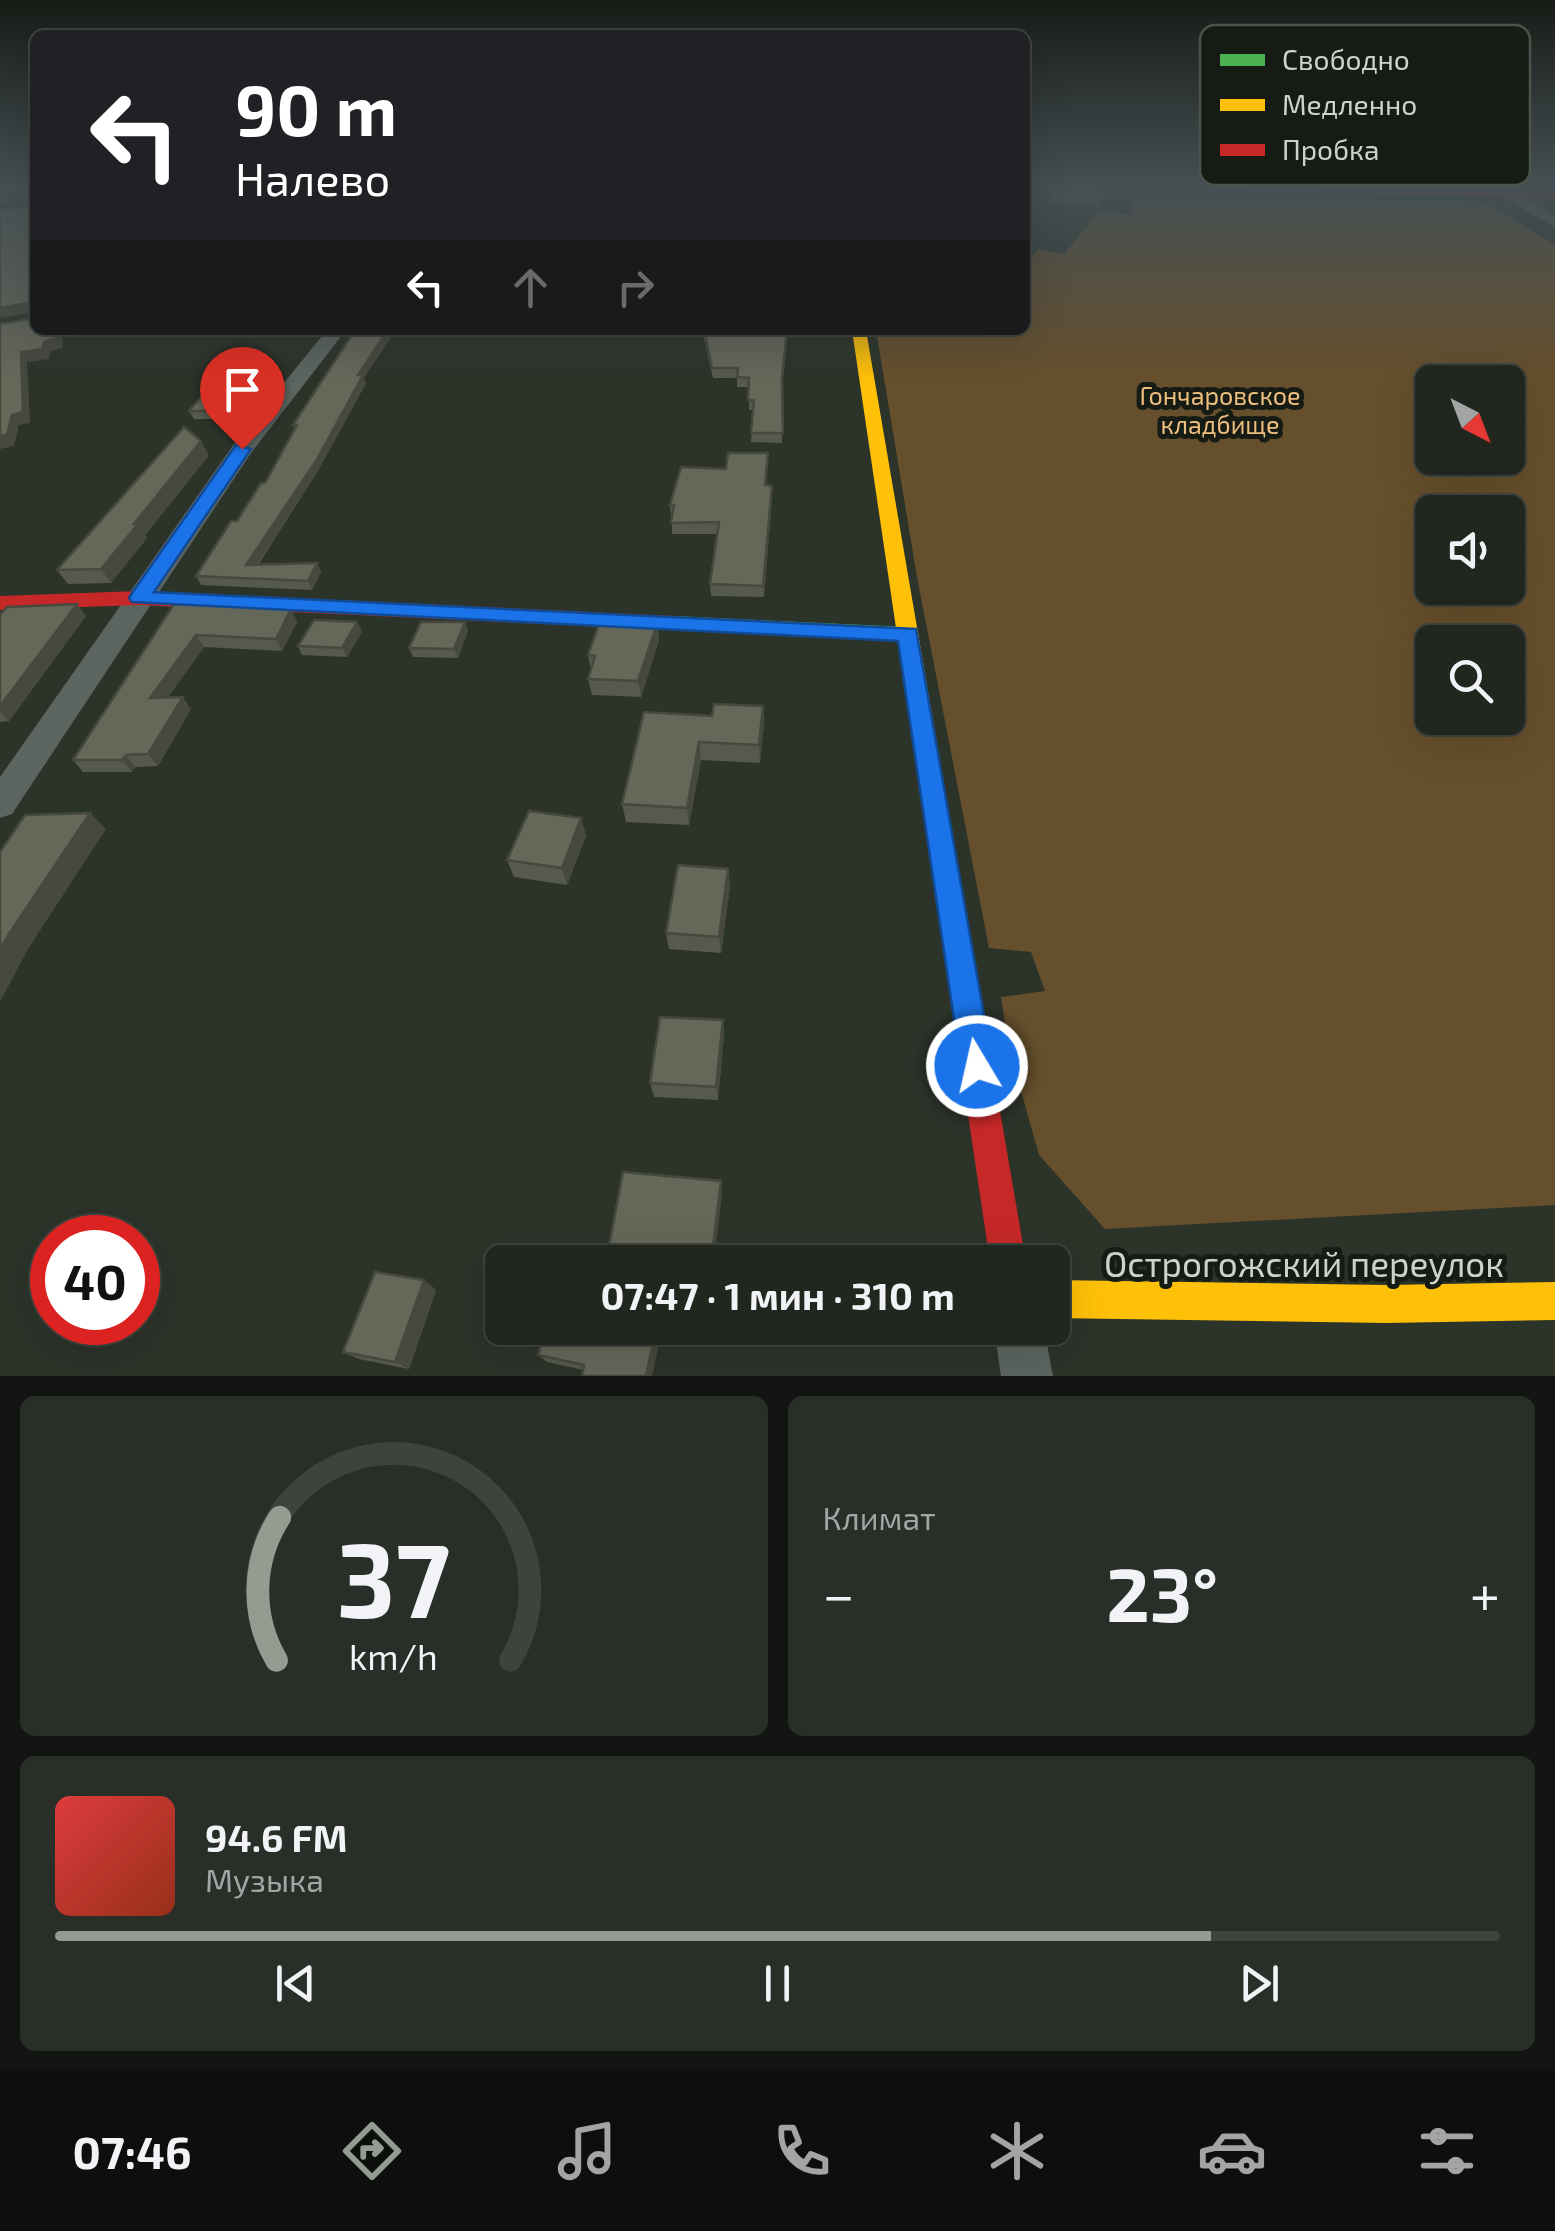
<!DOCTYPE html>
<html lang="ru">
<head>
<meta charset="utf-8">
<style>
	:root { --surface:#21261f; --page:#292e28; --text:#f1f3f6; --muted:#a2a5a4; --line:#3e433d; --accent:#949c91 }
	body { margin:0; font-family:"Exo 2",sans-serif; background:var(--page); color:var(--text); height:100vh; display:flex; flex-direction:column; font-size:38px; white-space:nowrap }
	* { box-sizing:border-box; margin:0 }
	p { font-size:32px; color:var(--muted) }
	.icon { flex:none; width:55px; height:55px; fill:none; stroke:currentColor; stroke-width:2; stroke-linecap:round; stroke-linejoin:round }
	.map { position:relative; height:1376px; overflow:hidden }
	.side { display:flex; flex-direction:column; gap:20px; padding:20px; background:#121511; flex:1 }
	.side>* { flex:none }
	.banner { position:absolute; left:30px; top:30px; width:1000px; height:305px; border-radius:15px; box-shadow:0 10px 40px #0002,0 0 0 2px var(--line); background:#202124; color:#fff; overflow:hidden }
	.needle { width:65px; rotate:138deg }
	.fabs { position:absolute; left:1415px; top:365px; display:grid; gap:20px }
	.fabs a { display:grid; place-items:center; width:110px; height:110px; border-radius:15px; background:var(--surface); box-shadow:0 10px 40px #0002,0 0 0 2px var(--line); font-size:50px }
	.speed { position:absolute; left:30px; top:1215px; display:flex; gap:20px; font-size:50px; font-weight:700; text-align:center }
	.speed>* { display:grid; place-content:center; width:130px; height:130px; border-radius:50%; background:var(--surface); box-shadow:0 10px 40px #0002,0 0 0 2px var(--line); line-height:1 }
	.speed .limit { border:15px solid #d22; background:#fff; color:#111 }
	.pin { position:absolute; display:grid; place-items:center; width:85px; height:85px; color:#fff; margin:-102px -42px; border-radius:50% 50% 50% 0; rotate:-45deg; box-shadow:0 0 10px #0007 }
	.pin .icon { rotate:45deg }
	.me { position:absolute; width:110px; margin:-55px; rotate:351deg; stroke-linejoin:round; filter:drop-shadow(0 0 8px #0008) }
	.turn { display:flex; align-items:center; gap:35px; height:210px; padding:0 40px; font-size:45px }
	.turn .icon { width:130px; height:130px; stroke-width:2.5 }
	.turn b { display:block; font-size:70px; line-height:85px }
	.lanes { display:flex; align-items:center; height:95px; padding:0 40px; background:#0003; justify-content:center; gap:50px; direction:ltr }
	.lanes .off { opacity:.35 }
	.big { font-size:75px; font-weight:700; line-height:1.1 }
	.side .widget { flex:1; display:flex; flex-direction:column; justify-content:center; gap:15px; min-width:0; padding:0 35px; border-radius:15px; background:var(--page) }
	.side .dial { align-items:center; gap:0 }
	.dial svg { height:260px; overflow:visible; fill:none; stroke:var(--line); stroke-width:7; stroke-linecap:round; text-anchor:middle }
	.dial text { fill:var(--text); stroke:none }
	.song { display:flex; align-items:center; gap:30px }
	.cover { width:120px; height:120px; border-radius:15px; background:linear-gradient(135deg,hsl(0 70% 55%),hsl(10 70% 35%)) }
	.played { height:10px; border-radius:5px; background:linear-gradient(90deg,var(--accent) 80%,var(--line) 80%) }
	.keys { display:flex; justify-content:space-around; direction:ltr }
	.heat { display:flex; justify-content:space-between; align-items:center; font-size:55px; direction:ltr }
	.side .tiles { flex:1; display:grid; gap:20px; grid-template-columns:1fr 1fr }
	.widget:last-child { grid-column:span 2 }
	.trip { position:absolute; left:485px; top:1245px; width:585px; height:100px; border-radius:15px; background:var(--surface); box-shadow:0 10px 40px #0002,0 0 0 2px var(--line); font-weight:700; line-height:100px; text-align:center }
	.dock { display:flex; height:160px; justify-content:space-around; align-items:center; background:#0d0f0c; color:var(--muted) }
	.dock .icon { width:70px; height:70px }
	.dock .on { color:var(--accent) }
	.dock b { font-size:45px; color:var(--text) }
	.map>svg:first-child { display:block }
</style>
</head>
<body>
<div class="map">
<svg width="1555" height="1376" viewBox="0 0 1555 1376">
	<rect width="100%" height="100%" fill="#2c3329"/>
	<!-- green -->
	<path fill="#664f2c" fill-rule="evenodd" d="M 1128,197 L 1485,202 L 1555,245 L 1555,1205 L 1105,1229 L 1039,1155 L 1009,1048 L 1001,997 L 1045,991 L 1031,952 L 989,948 L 917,577 L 876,330 L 1025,330 L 1025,265 L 1039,249 L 1064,254 L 1098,213 L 1132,214 ZM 1432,382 L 1508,382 L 1508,458 L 1432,458 ZM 1432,512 L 1508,512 L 1508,588 L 1432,588 ZM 1432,642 L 1508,642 L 1508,718 L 1432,718 Z"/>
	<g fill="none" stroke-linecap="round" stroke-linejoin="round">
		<!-- street -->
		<g fill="#5c6560" fill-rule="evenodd">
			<path d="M 1504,192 L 1514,192 L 1555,217 L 1555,227 L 1504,198 Z"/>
			<path d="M 327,330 L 346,330 L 251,453 L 12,814 L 0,818 L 0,777 L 234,444 Z"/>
			<path d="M 994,1328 L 1044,1328 L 1053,1376 L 1001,1376 Z"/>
		</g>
		<!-- fast -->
		<path fill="#4caf50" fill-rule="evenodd" d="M 674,616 L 908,627 L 919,634 L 908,641 L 667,628 L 664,623 Z"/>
		<!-- slow -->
		<g fill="#ffc107" fill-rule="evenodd">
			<path d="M 852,330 L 866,330 L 996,1088 L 991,1099 L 980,1104 L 969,1099 L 964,1088 Z"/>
			<path d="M 1052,1280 L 1387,1285 L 1555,1282 L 1555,1320 L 1387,1323 L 1052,1318 Z"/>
		</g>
		<!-- jam -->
		<g fill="#c62828" fill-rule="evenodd">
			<path d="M 1130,187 L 1555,192 L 1555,198 L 1135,190 Z"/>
			<path d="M 139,591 L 674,616 L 684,623 L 674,630 L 139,605 L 0,610 L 0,596 Z"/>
			<path d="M 980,1072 L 991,1077 L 996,1088 L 1026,1262 L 990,1262 L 964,1088 L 969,1077 Z"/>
		</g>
	</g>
	<!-- wall -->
	<g fill="#57594d">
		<path d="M 1050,196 L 1102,200 L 1100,207 L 1049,202 Z"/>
		<path d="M 702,330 L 788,330 L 782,387 L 782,443 L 751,442 L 753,410 L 749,410 L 749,387 L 737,387 L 737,378 L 713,378 Z"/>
		<path d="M 364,378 L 366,383 L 319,469 L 258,565 L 317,563 L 321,572 L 312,590 L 201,585 L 196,576 L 265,483 L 295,429 L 293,425 Z"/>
		<path d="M 258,386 L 228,419 L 194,419 L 189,411 Z"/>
		<path d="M 768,453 L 766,485 L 772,486 L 772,497 L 764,597 L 711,596 L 710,584 L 718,534 L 672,534 L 672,516 L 671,516 L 670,505 L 726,469 Z"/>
		<path d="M 209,455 L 145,535 L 147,538 L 111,583 L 68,584 L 57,570 Z"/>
		<path d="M 174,604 L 291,609 L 297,622 L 282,651 L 204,647 L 168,697 L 191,709 L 158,766 L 135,767 L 132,772 L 83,772 L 73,760 Z"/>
		<path d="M 0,615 L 86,616 L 9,721 L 0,722 Z"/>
		<path d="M 357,622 L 362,632 L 347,657 L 302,655 L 298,646 Z"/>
		<path d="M 465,622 L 468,631 L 458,658 L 413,657 L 409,648 Z"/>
		<path d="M 657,624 L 659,640 L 641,697 L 592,695 L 588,679 L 591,670 L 588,655 Z"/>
		<path d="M 763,706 L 764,724 L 760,763 L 701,760 L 689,825 L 626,822 L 622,804 L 712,716 Z"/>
		<path d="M 581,818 L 586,836 L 567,885 L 514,877 L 507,860 Z"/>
		<path d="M 728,869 L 730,886 L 721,953 L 669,949 L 666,933 Z"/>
		<path d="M 723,1020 L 724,1035 L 718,1100 L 654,1097 L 650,1083 Z"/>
		<path d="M 424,1280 L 436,1290 L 409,1369 L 359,1359 L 343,1352 Z"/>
		<path d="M 662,1328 L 652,1376 L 582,1376 L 583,1370 L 547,1362 L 538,1355 Z"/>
	</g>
	<!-- shaded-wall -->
	<g fill="#47483e">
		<path d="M 33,191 L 35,199 L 0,204 L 0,195 Z"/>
		<path d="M 35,250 L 35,291 L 31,285 Z"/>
		<path d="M 32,302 L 35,312 L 0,318 L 0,308 Z"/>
		<path d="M 56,330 L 62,330 L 63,348 L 51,351 L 49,359 L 27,362 L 30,423 L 19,425 L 14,446 L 0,449 L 0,436 L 21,352 L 45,341 Z"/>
		<path d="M 388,330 L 396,330 L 364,378 L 366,383 L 319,469 L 251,574 L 246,565 L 358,375 Z"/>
		<path d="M 255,378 L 258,386 L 228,419 L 223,411 Z"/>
		<path d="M 201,441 L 209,455 L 145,535 L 147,538 L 111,583 L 101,569 L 134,524 Z"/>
		<path d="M 772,486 L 772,497 L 764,597 L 763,586 Z"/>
		<path d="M 317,563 L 321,572 L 312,590 L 308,581 Z"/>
		<path d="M 77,604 L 86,616 L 9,721 L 0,712 L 0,706 Z"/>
		<path d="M 291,609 L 297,622 L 282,651 L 276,639 Z"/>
		<path d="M 357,622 L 362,632 L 347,657 L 342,648 Z"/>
		<path d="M 465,622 L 468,631 L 458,658 L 454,649 Z"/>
		<path d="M 657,624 L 659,640 L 641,697 L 638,681 Z"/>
		<path d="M 196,635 L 204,647 L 159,710 L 150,698 Z"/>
		<path d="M 183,697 L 191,709 L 158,766 L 148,754 Z"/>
		<path d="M 763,706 L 764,724 L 760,763 L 759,745 Z"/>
		<path d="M 699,742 L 701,760 L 689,825 L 687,808 Z"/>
		<path d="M 126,755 L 135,767 L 132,772 L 122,760 Z"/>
		<path d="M 90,813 L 106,829 L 28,949 L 0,1002 L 0,950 L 9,934 Z"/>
		<path d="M 581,818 L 586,836 L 567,885 L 562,868 Z"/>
		<path d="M 728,869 L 730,886 L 721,953 L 719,937 Z"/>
		<path d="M 723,1020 L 724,1035 L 718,1100 L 716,1087 Z"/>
		<path d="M 721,1181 L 722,1193 L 714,1262 L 711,1262 Z"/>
		<path d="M 424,1280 L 436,1290 L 409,1369 L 395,1362 Z"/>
		<path d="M 656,1328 L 662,1328 L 652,1376 L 646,1376 Z"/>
	</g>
	<!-- building -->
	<g fill="#656759" stroke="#47483e" stroke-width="2.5">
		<path d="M 0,187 L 35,187 L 35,250 L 31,285 L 35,284 L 35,330 L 56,330 L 57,338 L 45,341 L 42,349 L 21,352 L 23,412 L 12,415 L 7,435 L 0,436 L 0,324 L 30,319 L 32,302 L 0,308 L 0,210 L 31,205 L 33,191 L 0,195 Z"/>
		<path d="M 1057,187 L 1102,187 L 1102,200 L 1050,196 Z"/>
		<path d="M 355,330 L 388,330 L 358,375 L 363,375 L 316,461 L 246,565 L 317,563 L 308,581 L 196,576 L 231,521 L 237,521 L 261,483 L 265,483 L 297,425 L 293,425 Z"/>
		<path d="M 704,330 L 787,330 L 782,379 L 783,433 L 751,433 L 754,400 L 748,400 L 749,378 L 737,377 L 738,368 L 712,368 Z"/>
		<path d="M 218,377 L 255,378 L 223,411 L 189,411 Z"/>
		<path d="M 184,427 L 201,441 L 134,524 L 138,524 L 101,569 L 57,570 Z"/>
		<path d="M 728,453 L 768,453 L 765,485 L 772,486 L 763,586 L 710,584 L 719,522 L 671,523 L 674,505 L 670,505 L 681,467 L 726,469 Z"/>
		<path d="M 77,604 L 0,706 L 0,615 L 7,607 Z"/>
		<path d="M 174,604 L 291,609 L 276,639 L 196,635 L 150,698 L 183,697 L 148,754 L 126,755 L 122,760 L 73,760 Z"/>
		<path d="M 314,620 L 357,622 L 342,648 L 298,646 Z"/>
		<path d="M 600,621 L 657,624 L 638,681 L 588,679 L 595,656 L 588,655 Z"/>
		<path d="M 421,622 L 465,622 L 454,649 L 409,648 Z"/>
		<path d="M 714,704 L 763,706 L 759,745 L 699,742 L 687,808 L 622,804 L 644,712 L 712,716 Z"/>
		<path d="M 529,811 L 581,818 L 562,868 L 507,860 Z"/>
		<path d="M 90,813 L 9,934 L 0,950 L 0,852 L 25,815 Z"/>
		<path d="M 678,865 L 728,869 L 719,937 L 666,933 Z"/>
		<path d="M 660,1017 L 723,1020 L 716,1087 L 650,1083 Z"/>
		<path d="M 623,1172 L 721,1181 L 711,1262 L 606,1262 Z"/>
		<path d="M 375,1272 L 424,1280 L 395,1362 L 343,1352 Z"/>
		<path d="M 546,1328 L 656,1328 L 646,1376 L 582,1376 L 584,1365 L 538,1355 Z"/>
	</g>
	<!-- sky -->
	<linearGradient id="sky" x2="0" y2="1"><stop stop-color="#181c17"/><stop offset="0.49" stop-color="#455054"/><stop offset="1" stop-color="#455054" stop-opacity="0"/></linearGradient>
	<rect width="1555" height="380" fill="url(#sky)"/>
	<!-- route -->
	<path fill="#1a73e8" stroke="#114b97" stroke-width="2.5" d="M 236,445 L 251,449 L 154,592 L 916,629 L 993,1066 L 988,1077 L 977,1082 L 966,1077 L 961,1066 L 898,641 L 132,602 L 129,598 L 132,593 Z"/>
	<g text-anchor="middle" stroke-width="10" stroke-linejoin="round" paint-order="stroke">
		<!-- far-park labels -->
		<g font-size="25" fill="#eebe7e" stroke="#161c14">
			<text x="1220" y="405">Гончаровское<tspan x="1220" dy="29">кладбище</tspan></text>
		</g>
		<!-- near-street labels -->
		<g font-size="35" fill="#ccd4c9" stroke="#161c14">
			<text x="1304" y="1277">Острогожский переулок</text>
		</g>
	</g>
	<!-- legend -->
	<rect x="1200" y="25" width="330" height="160" rx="15" fill="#161c14" stroke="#4d534a" stroke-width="2.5"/>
	<rect x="1220" y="54" width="45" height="12" fill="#4caf50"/>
	<rect x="1220" y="99" width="45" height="12" fill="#ffc107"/>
	<rect x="1220" y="144" width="45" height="12" fill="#c62828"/>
	<g font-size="28" fill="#ccd4c9">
		<text x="1282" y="70">Свободно</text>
		<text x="1282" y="115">Медленно</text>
		<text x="1282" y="160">Пробка</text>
	</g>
</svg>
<div class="fabs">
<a><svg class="needle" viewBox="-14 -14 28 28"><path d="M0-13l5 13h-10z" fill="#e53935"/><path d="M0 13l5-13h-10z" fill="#a2a5a4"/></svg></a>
<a><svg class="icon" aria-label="sound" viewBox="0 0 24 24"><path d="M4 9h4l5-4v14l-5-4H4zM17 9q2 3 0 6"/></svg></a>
<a><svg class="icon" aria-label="search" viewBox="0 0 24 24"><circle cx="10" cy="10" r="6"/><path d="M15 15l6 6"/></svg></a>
</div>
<div class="speed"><div class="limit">40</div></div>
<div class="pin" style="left:242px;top:449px;background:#d93025"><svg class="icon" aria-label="arrive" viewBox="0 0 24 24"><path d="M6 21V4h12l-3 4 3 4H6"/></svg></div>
<svg class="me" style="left:977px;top:1066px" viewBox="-20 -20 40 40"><circle r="17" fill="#1a73e8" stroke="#fff" stroke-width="3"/><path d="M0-11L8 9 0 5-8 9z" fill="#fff"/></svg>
<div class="trip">07:47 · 1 мин · 310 m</div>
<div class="banner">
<div class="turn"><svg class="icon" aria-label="left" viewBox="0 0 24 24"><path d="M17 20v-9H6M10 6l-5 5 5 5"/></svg><div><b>90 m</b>Налево</div></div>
<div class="lanes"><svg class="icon" aria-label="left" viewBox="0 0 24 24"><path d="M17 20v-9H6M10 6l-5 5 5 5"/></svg><svg class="icon off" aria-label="ahead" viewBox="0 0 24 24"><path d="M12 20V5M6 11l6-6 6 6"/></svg><svg class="icon off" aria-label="right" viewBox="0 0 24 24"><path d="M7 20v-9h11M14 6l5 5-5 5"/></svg></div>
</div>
</div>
<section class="side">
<div class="tiles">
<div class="widget dial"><svg viewBox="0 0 100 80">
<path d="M14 69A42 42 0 1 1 86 69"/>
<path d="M14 69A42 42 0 0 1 15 25" stroke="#949c91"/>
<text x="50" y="56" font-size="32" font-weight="700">37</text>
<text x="50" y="72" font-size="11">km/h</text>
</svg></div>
<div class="widget"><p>Климат</p>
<div class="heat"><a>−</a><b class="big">23°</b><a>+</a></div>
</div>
<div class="widget">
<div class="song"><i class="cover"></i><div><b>94.6 FM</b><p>Музыка</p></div></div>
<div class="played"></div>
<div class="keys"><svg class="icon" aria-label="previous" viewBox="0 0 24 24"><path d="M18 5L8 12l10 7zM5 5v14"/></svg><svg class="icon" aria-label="pause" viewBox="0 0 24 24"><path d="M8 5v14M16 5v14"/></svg><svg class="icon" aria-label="next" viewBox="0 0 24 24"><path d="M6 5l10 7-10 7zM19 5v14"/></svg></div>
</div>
</div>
</section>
<nav class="dock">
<b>07:46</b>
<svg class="icon on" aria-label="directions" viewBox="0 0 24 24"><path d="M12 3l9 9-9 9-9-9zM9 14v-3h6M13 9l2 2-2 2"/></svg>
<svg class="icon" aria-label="music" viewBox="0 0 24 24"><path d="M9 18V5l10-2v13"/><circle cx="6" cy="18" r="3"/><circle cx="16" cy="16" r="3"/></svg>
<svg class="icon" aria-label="phone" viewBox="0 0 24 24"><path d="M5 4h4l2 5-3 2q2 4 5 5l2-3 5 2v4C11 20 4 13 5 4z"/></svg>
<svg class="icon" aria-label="climate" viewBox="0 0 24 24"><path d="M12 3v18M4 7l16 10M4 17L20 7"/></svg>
<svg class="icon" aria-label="car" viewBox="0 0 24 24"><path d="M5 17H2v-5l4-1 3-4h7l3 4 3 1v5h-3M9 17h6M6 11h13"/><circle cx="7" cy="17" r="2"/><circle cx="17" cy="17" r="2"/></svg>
<svg class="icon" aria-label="filters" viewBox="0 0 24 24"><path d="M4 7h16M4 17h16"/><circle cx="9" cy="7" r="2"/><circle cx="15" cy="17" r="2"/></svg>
</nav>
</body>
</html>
